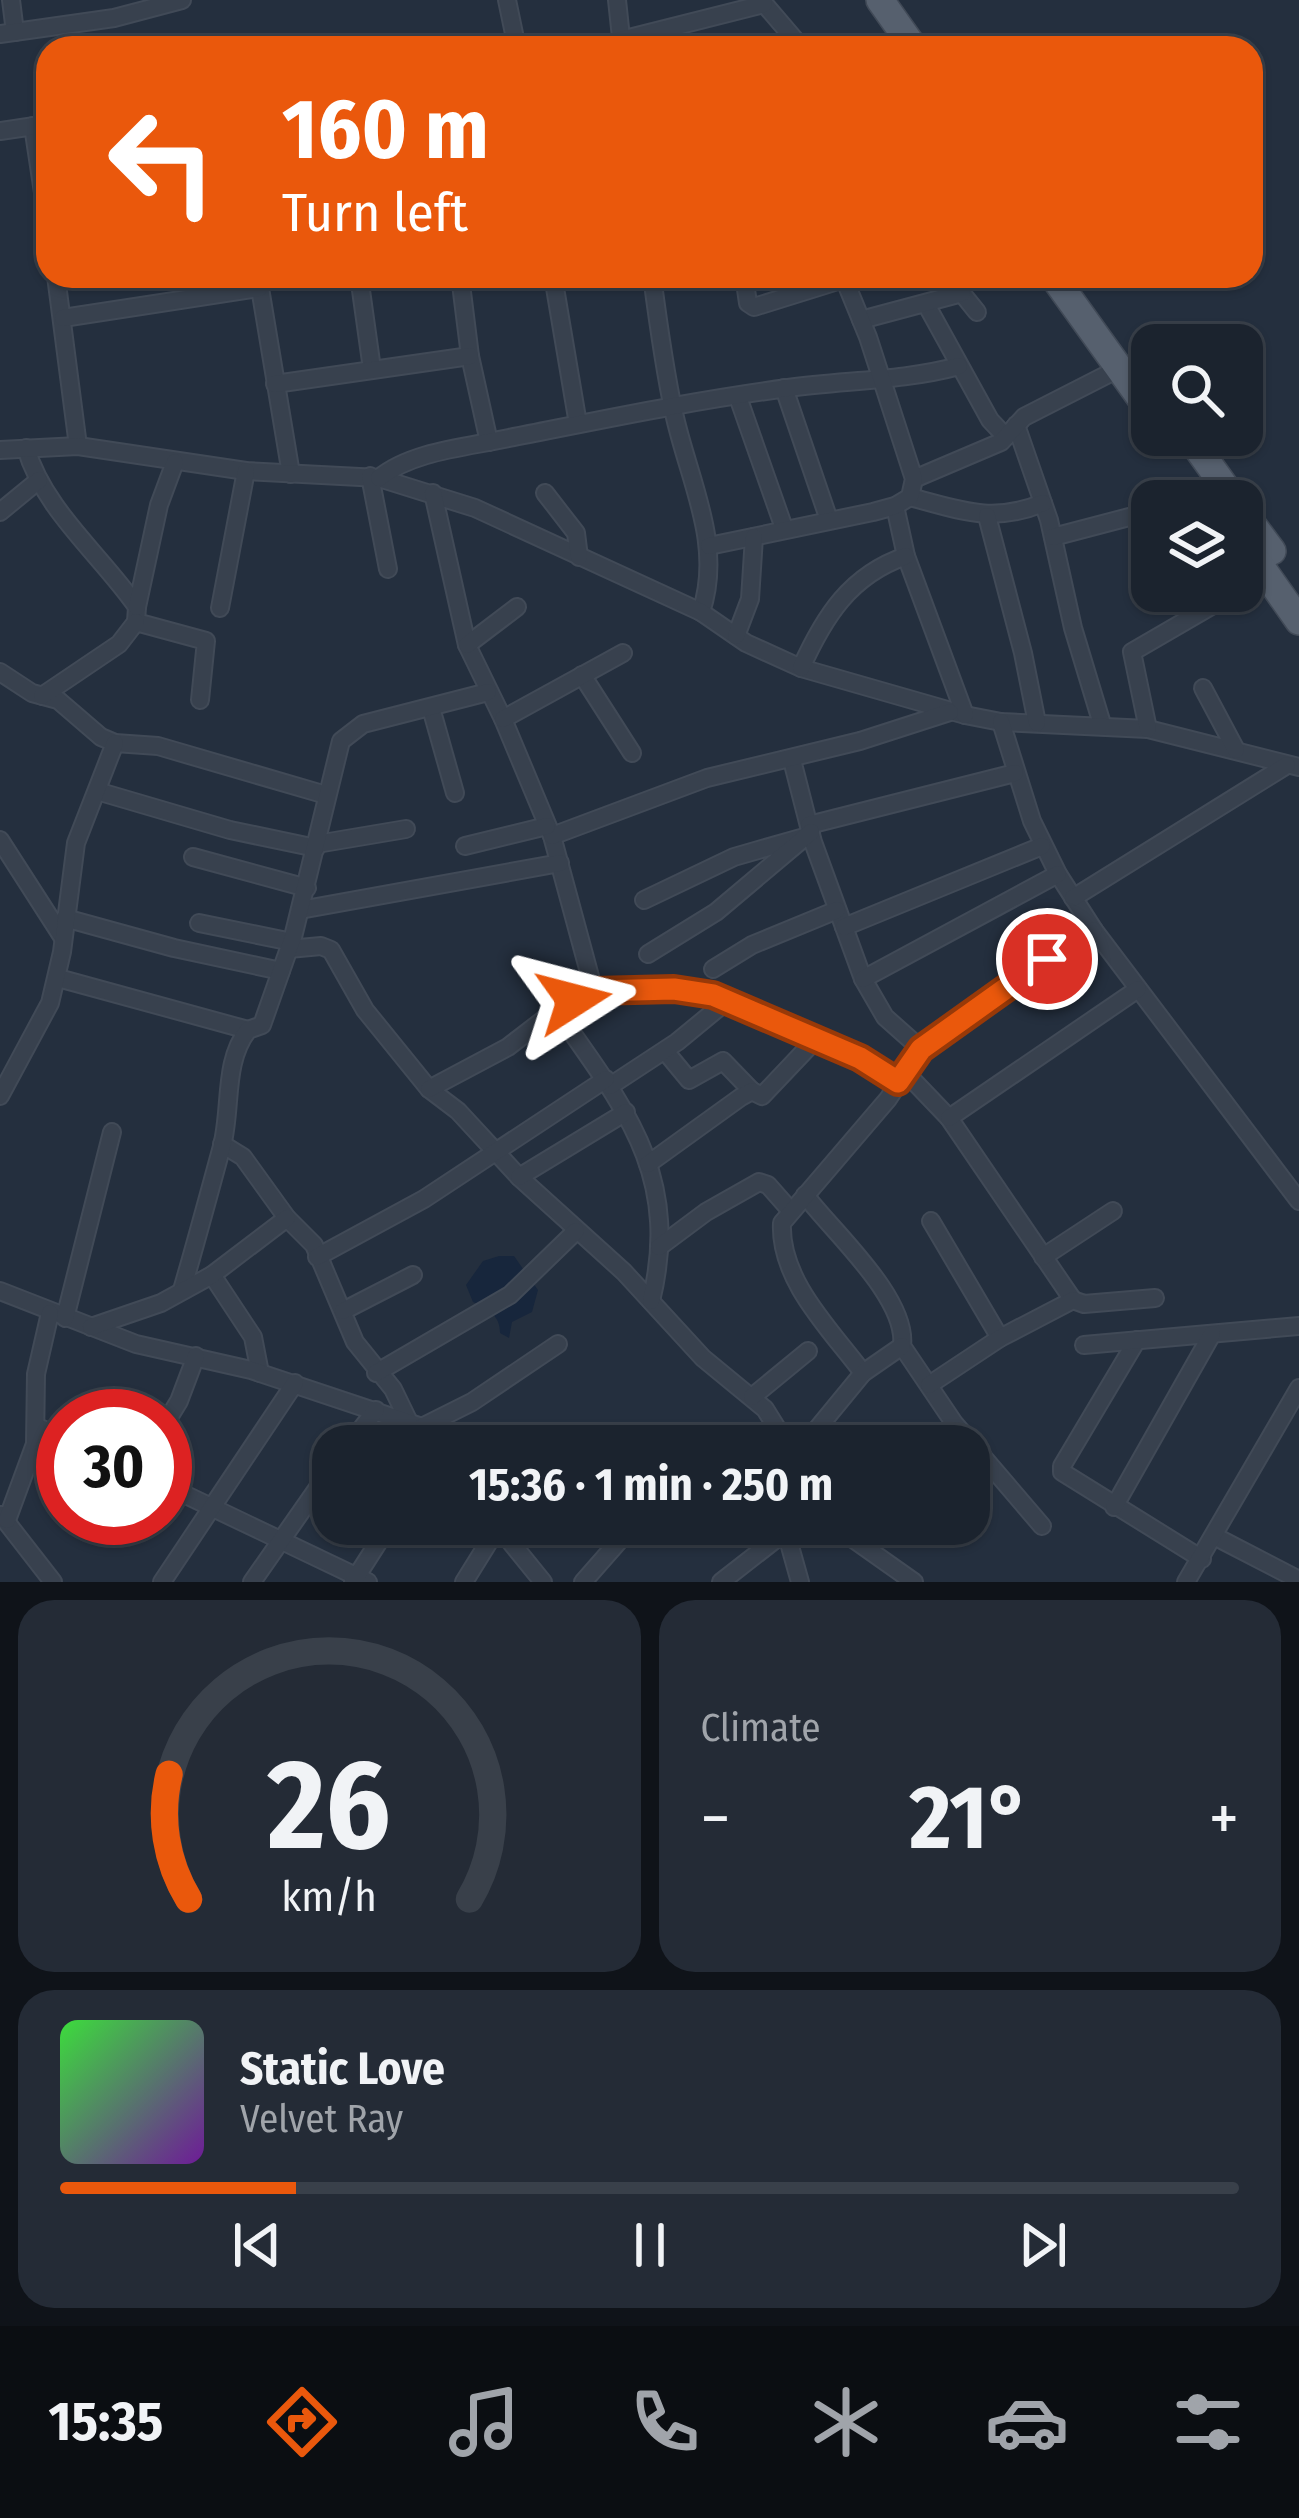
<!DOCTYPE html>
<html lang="en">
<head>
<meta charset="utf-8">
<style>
	:root { --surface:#1b232e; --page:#242b36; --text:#f1f3f6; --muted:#a0a4aa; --line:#39404a; --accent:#ea580c }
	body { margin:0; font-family:"Fira Sans Condensed",sans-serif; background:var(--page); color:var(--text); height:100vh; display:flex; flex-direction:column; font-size:45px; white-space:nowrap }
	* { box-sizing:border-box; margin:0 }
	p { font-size:39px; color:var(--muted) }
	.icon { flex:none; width:66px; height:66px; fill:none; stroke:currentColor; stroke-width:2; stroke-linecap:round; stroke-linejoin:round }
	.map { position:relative; height:1582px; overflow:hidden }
	.drawer { display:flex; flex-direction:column; gap:18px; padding:18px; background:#0f1319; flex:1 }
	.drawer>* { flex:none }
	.hud { position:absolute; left:36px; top:36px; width:1227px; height:252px; border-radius:36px; box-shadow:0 3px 9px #0004,0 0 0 3px var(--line); background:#ea580c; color:#fff; overflow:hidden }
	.buttons { position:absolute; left:1131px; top:324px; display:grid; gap:24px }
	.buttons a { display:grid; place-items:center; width:132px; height:132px; border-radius:24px; background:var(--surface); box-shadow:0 3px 9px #0004,0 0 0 3px var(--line); font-size:60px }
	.speed { position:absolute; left:36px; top:1389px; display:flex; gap:24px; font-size:60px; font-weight:700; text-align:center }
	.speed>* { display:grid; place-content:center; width:156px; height:156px; border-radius:50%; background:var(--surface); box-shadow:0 3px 9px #0004,0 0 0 3px var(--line); line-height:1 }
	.speed .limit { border:18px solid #d22; background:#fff; color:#111 }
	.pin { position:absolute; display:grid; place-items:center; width:102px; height:102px; color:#fff; margin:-51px; border:6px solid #fff; border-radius:50%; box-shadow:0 3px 12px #0007 }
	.me { position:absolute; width:132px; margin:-66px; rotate:81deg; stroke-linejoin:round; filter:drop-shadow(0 0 9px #0008) }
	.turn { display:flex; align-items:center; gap:42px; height:252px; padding:0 48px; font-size:54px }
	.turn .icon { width:156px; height:156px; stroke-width:2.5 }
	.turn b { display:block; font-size:84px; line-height:102px }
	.big { font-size:90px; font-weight:700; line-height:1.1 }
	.drawer .widget { flex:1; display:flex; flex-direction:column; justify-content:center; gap:18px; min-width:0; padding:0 42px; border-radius:36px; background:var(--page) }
	.drawer .dial { align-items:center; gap:0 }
	.dial svg { height:312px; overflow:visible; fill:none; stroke:var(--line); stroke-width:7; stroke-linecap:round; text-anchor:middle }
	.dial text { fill:var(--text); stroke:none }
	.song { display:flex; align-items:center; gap:36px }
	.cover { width:144px; height:144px; border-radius:18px; background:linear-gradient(135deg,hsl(120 70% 55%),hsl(280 70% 35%)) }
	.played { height:12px; border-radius:6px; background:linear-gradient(90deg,var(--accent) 20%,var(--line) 20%) }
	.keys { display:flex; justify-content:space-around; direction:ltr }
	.heat { display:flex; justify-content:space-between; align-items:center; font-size:66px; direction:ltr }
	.drawer .tiles { flex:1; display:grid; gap:18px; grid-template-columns:1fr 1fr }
	.widget:last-child { grid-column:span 2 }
	.trip { position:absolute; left:312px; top:1425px; width:678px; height:120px; border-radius:36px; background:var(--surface); box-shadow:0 3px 9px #0004,0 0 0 3px var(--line); font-weight:700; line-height:120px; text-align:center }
	.tab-bar { display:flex; height:192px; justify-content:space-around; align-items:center; background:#0b0e12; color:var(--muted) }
	.tab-bar .icon { width:84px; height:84px }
	.tab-bar .on { color:var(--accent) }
	.tab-bar b { font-size:54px; color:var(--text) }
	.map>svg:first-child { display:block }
</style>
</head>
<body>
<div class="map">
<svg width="1299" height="1582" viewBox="0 0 1299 1582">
	<rect width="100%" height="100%" fill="#242f3e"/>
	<!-- water -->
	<path fill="#17263c" d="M 499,1256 L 514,1256 L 538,1290 L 532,1312 L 512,1322 L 509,1338 L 500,1333 C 500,1315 488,1309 473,1302 L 466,1285 L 483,1261 Z"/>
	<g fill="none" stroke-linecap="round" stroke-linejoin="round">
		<defs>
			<g id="street">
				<path d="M 11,0 L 15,32"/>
				<path d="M 507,0 L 517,48"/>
				<path d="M 617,0 L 622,47"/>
				<path d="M 761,0 L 802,48"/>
				<path d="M 0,34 L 114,18 L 182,0"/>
				<path d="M 621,40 L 764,4"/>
				<path d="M 33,126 L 48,226"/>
				<path d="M 0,131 L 48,124"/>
				<path d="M 56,276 L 78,446"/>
				<path d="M 258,276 L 291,474"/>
				<path d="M 359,276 L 372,369"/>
				<path d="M 460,276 L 470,356 L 489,442"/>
				<path d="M 553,276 L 578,424"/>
				<path d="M 652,276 C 658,322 664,368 674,413 C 688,479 724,543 701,612"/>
				<path d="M 744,276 L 748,303 L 754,307 L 844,279"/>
				<path d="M 948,276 L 977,312"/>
				<path d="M 926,304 L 990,420 L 1006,437"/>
				<path d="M 63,318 L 259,288"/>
				<path d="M 861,320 L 962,293"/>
				<path d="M 275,384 L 470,356"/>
				<path d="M 784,388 L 829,520"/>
				<path d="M 738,397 L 784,528"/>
				<path d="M 1016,425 L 1049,520 L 1073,628 L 1102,724"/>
				<path d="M 26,448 C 44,510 101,555 137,607 L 136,622 L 206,641 L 200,700"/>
				<path d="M 0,450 L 78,446 L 246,471 L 379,478 L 475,508 L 701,612 L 746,643 L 801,668 L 965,715 L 1001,722 L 1148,729 L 1299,767"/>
				<path d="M 370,476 L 388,569"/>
				<path d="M 379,478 C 412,451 468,447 509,438 C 601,420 695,400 788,388 C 846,380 903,381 959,366"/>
				<path d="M 914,479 L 1001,442 L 1024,417 L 1120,368"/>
				<path d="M 433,493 L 467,645 L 503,719 L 552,836 L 594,991"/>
				<path d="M 545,493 L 576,533 L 579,557"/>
				<path d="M 910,497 C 960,510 992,524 1043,503"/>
				<path d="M 1182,501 L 1204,489"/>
				<path d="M 895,506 L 906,556 L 965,715"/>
				<path d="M 0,512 L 39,480"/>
				<path d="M 987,516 L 1023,653 L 1037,723"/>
				<path d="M 1053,537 L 1152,511"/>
				<path d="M 709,546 L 873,512 L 895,506 L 910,497 L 914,479 L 868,337 L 843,276"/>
				<path d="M 137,607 L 159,505 L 175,462"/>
				<path d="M 220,608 L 246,471"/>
				<path d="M 736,636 L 750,599 L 754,537"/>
				<path d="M 467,645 L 517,607"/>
				<path d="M 801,668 C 824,617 850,575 906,556"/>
				<path d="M 0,672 L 32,693 L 58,700 L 101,737 L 115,743 L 158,746 L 326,795"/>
				<path d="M 582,675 L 632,753"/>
				<path d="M 1203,688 L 1236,750"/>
				<path d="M 42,696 L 119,644 L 136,622"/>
				<path d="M 431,708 L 455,793"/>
				<path d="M 503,719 L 623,653"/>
				<path d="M 1001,722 L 1032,821 L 1058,874 L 1094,930 L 1299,1201"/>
				<path d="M 1148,729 L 1132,652 L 1237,591"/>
				<path d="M 792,760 L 813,842 L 863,979 L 885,1017 L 921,1049"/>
				<path d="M 97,791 L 230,830 L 316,848"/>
				<path d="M 809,825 L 1015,773"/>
				<path d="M 552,836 L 707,778 L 860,741 L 950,712"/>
				<path d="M 0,840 L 63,938"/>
				<path d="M 317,844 L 406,829"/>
				<path d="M 465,846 L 547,826"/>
				<path d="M 193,857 L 307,888"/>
				<path d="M 1073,898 L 1287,765"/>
				<path d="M 644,900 L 734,857 L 804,837"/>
				<path d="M 300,910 L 560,863"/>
				<path d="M 65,918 L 174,948 L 281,971"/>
				<path d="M 199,923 L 292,942"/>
				<path d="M 844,927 L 1042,846"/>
				<path d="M 289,949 L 321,946 L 331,950 L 365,1010 L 429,1089 L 458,1111 L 519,1177 L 624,1272 L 703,1358 L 765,1409 L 788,1446"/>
				<path d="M 648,954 L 716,912 L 811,832"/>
				<path d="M 713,969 L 752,945 L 837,910"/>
				<path d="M 58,978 L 248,1030"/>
				<path d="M 863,979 L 1058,874"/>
				<path d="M 556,1010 C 623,1106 682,1174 651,1301"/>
				<path d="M 665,1051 L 689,1080 L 723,1061 L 752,1091"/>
				<path d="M 906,1073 L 949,1118 L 1073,1300"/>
				<path d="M 610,1086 L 677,1042 L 728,1000"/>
				<path d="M 429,1089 L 508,1047 L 556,1010 L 594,991 L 674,989 L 728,1000 L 860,1058 L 898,1082"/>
				<path d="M 0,1096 L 50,1003 L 62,952 L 76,843 L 115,743"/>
				<path d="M 949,1118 L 1138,989"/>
				<path d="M 222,1144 L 243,1157 L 287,1218 L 314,1245 L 355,1342 L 393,1389 L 409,1422"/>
				<path d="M 648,1164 L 741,1097 L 752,1091 L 762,1096 L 817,1038"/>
				<path d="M 519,1177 L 626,1112"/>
				<path d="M 805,1195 C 832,1231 908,1298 902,1346 L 954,1423 L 1042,1526"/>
				<path d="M 931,1221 L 1000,1338"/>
				<path d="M 659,1247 L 706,1212 L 759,1182 L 768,1185 L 790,1210"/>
				<path d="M 317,1257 L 424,1199 L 606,1079"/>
				<path d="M 1043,1257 L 1113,1211"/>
				<path d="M 212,1275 L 253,1337 L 260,1373"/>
				<path d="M 182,1290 C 196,1242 209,1194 222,1146 C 232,1107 223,1062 248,1030 L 262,1025 L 293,937 L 341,741 L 363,724 L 488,692"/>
				<path d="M 0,1291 L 136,1344 L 251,1370 L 422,1427 L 496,1446"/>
				<path d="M 343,1311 L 413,1275"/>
				<path d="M 65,1318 L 112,1132"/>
				<path d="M 91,1327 L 161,1303 L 212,1275 L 287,1218"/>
				<path d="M 1137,1340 L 1062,1466 L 1062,1472 L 1202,1559"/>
				<path d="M 1084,1345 L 1299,1326"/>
				<path d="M 376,1373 L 510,1295 L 576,1231"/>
				<path d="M 863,1373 C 831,1330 779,1280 782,1223 L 888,1099 L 921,1049 L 1094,930"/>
				<path d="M 929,1385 L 1000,1338 L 1073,1300 L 1084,1304 L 1155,1298"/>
				<path d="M 752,1397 L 808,1351"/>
				<path d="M 165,1424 L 179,1401 L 196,1356"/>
				<path d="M 37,1427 L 63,1437"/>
				<path d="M 422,1427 L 472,1402 L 558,1344"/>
				<path d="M 348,1446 L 376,1410"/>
				<path d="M 803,1446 L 863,1373 L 902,1346"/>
				<path d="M 165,1485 L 368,1582"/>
				<path d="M 1114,1507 L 1212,1334"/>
				<path d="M 1,1515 L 53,1582"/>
				<path d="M 7,1520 L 35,1444 L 36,1374 L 50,1313"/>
				<path d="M 496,1524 L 543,1582"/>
				<path d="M 832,1524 L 914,1582"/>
				<path d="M 784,1525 L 800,1582"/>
				<path d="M 1214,1536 L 1299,1580"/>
				<path d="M 162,1582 L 295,1383"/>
				<path d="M 252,1582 L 333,1466"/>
				<path d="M 353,1582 L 390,1524"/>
				<path d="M 464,1582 L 500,1524"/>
				<path d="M 583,1582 L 634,1524"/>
				<path d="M 721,1582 L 785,1532"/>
				<path d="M 1186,1582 L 1299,1388"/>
			</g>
			<g id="primary">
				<path d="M 880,0 L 914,48"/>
				<path d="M 1053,276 L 1152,414"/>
				<path d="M 1188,435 L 1235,501"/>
				<path d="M 1242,511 L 1272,551"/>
				<path d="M 1242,540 L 1299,621"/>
			</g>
		</defs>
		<!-- street casing -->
		<use href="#street" stroke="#414a57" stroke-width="20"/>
		<!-- primary casing -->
		<use href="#primary" stroke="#414a57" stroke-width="30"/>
		<!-- street -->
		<use href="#street" stroke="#38414e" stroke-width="16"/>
		<!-- primary -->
		<use href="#primary" stroke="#56606e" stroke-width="27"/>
	</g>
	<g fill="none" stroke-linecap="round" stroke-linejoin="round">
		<defs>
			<path id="route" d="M 574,1000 L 594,991 L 674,989 L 713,995 L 860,1058 L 898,1082 L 921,1049 L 1047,959"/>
		</defs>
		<!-- route casing -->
		<use href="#route" stroke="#983908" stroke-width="30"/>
		<!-- route -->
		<use href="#route" stroke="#ea580c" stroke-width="21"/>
	</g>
</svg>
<div class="buttons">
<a><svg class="icon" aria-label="search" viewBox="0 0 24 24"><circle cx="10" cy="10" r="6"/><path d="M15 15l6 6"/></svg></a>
<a><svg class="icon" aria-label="layers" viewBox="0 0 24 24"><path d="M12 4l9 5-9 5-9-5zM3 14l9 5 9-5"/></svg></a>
</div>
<div class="speed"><div class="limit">30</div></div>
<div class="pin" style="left:1047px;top:959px;background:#d93025"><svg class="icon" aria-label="arrive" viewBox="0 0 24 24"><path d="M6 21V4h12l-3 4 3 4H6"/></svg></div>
<svg class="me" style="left:574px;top:1000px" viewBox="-20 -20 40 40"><path d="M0-17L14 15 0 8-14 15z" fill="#ea580c" stroke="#fff" stroke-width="4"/></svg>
<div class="trip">15:36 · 1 min · 250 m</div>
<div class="hud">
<div class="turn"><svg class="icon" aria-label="left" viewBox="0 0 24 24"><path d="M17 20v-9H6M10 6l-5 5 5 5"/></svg><div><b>160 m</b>Turn left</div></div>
</div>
</div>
<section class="drawer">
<div class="tiles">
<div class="widget dial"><svg viewBox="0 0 100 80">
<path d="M14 69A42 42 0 1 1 86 69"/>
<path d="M14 69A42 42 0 0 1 9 37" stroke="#ea580c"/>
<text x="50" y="56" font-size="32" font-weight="700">26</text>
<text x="50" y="72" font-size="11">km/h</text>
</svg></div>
<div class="widget"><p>Climate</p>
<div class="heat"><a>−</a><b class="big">21°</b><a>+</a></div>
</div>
<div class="widget">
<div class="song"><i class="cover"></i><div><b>Static Love</b><p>Velvet Ray</p></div></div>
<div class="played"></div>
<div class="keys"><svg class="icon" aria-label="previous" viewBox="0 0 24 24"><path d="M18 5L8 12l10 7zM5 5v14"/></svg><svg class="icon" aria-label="pause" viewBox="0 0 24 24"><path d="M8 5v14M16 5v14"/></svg><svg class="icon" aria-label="next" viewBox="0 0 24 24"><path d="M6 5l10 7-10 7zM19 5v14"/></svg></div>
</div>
</div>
</section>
<nav class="tab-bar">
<b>15:35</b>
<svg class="icon on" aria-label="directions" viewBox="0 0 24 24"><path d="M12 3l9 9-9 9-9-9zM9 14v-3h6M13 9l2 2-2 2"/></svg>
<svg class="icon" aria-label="music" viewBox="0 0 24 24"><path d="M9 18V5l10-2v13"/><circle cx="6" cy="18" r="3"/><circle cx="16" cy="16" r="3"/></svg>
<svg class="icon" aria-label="phone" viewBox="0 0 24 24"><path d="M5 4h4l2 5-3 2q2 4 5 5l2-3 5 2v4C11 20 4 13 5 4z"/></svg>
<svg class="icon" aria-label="climate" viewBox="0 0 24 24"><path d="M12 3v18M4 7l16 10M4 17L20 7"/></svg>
<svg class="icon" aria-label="car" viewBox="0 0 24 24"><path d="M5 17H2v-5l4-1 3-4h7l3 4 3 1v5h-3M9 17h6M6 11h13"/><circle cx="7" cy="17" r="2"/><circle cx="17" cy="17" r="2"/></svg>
<svg class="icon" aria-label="filters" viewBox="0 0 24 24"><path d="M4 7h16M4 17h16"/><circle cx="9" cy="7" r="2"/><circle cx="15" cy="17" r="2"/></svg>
</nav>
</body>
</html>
